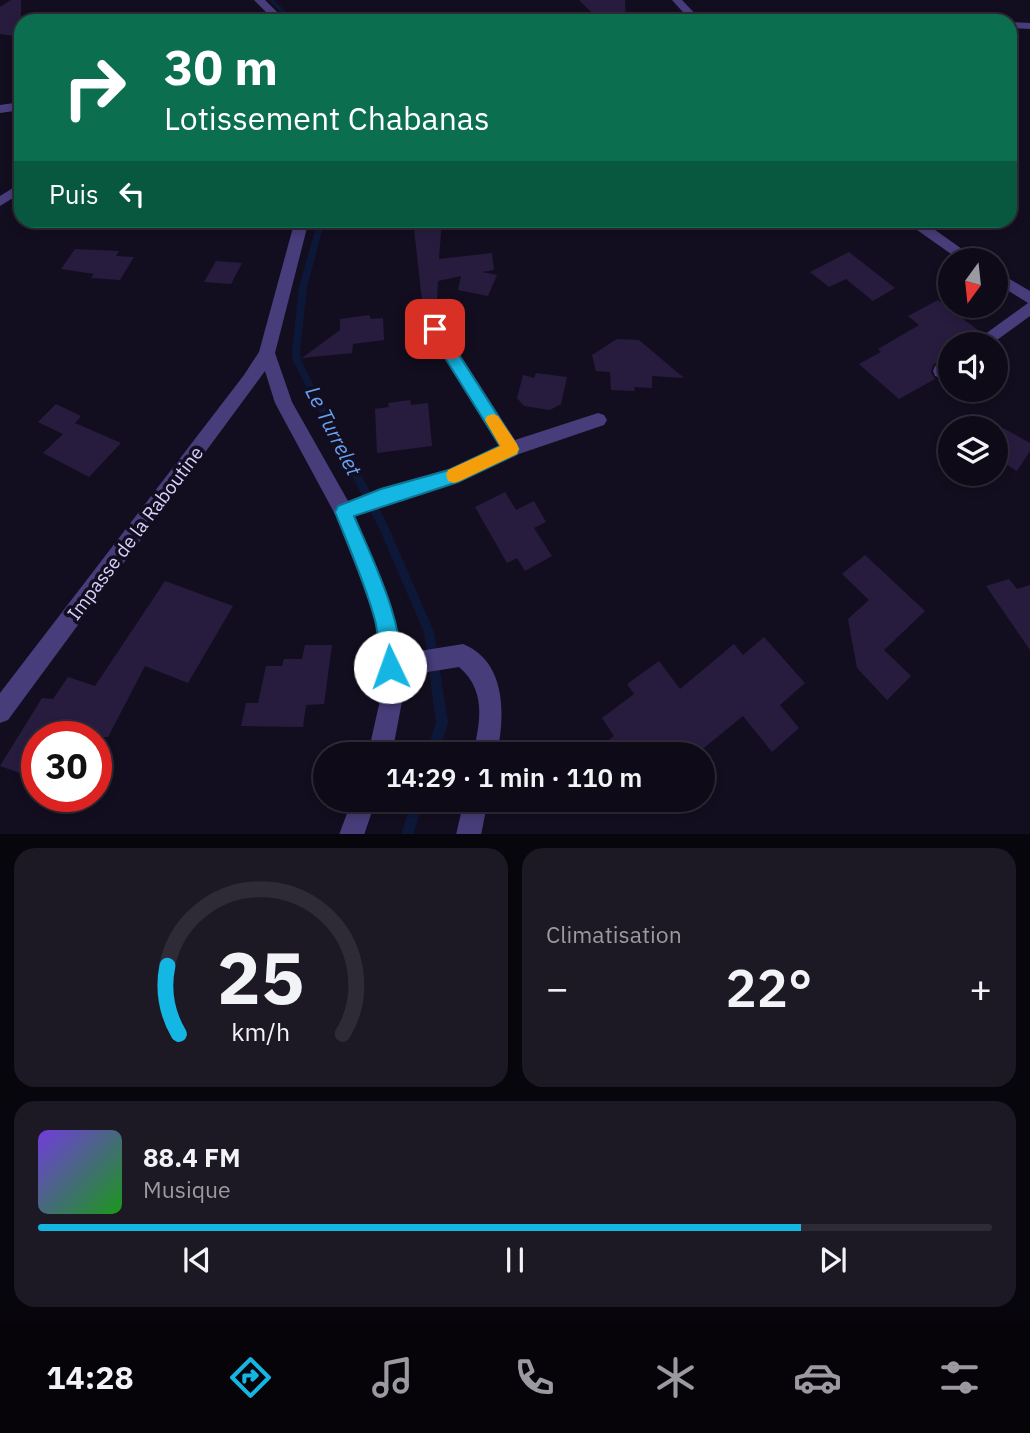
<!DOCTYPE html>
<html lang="fr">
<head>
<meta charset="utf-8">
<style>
	:root { --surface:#0e0a17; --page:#1c1824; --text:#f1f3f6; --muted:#9b9aa1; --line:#2e2b36; --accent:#14b6e4 }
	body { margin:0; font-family:"IBM Plex Sans",sans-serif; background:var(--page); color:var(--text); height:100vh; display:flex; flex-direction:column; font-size:26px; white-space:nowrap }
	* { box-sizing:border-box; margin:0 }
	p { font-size:23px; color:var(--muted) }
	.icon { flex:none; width:38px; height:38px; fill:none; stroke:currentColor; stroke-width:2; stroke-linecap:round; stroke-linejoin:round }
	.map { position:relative; height:834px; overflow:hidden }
	.details { display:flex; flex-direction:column; gap:14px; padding:14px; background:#08060d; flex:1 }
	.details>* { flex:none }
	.guide { position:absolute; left:14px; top:14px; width:1003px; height:214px; border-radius:21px; box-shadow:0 4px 10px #0003,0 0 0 2px var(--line); background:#0b6e4f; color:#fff; overflow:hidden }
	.needle { width:46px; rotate:195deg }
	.tools { position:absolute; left:938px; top:248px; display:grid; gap:14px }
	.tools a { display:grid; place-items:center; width:70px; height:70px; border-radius:50%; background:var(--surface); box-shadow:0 4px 10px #0003,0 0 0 2px var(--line); font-size:35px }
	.speed { position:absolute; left:21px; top:721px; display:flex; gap:14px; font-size:35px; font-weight:700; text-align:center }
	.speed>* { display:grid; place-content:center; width:91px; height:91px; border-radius:50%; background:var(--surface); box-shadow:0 4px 10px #0003,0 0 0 2px var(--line); line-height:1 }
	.speed .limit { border:10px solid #d22; background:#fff; color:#111 }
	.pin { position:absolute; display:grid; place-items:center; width:60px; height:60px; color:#fff; margin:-30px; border-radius:14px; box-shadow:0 4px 10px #0006 }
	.me { position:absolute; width:77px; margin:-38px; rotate:357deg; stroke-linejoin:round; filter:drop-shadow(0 0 5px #0008) }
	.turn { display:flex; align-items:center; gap:24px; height:147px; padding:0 35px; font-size:32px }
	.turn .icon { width:91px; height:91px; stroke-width:2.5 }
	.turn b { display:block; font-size:49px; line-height:60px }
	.then { display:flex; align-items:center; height:66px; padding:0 35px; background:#0003; gap:14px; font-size:26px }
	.big { font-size:52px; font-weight:600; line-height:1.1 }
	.details .card { flex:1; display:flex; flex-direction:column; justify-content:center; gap:10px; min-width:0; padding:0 24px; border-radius:21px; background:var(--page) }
	.details .dial { align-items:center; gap:0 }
	.dial svg { height:182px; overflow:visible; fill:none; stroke:var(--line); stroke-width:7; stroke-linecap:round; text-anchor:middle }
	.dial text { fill:var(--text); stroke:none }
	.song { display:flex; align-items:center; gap:21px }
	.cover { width:84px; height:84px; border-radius:10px; background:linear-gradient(135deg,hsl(260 70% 55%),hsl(120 70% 35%)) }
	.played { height:7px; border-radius:4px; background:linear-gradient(90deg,var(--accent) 80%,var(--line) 80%) }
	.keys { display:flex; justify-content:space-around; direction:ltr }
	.heat { display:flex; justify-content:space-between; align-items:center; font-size:38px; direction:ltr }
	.details .tiles { flex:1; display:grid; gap:14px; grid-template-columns:1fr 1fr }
	.card:last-child { grid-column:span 2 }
	.trip { position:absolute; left:313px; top:742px; width:402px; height:70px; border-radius:35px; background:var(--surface); box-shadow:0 4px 10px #0003,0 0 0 2px var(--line); font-weight:600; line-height:70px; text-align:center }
	.tabs { display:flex; height:112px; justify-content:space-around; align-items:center; background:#060409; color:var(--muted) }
	.tabs .icon { width:49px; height:49px }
	.tabs .current { color:var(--accent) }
	.tabs b { font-size:32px; color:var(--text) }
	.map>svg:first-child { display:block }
</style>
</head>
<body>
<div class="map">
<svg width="1030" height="835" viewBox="0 0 1030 835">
	<rect width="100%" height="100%" fill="#130e1f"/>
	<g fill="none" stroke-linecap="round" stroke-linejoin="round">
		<!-- stream -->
		<g fill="#0d1839" fill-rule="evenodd">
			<path d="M 269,0 L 274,0 L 295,21 L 289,21 Z"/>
			<path d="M 318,220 L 325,220 L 307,287 L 300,351 L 301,361 L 387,524 L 434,632 L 448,723 L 438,754 L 426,754 L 436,723 L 424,632 L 380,530 L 293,361 L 292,351 L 299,287 Z"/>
			<path d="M 412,800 L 424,800 L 413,835 L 401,835 Z"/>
		</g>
	</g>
	<!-- building -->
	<g fill="#271c3e">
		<path d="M 11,0 L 21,0 L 21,37 L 0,34 L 0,7 Z"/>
		<path d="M 579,0 L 625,0 L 626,21 L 600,21 Z"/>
		<path d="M 413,220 L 442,220 L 439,259 L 492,253 L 494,270 L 482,272 L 497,275 L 488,296 L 458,290 L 461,276 L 438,281 L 436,318 L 424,318 Z"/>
		<path d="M 75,249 L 119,251 L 116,256 L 134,257 L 120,280 L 91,278 L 94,274 L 61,269 Z"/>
		<path d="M 849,252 L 895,288 L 873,301 L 846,279 L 829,287 L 810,272 Z"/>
		<path d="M 216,261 L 242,263 L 231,284 L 204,282 Z"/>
		<path d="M 938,300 L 982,333 L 962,345 L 950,345 L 950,356 L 933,365 L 931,372 L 935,379 L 899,399 L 859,364 L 881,352 L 878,349 L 919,325 L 908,316 Z"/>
		<path d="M 369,315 L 371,319 L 383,318 L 384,340 L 353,344 L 352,353 L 302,358 L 340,330 L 340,319 Z"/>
		<path d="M 617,339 L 639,340 L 684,378 L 652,376 L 652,388 L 634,387 L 635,391 L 611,390 L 610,372 L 596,371 L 592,355 Z"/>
		<path d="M 536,373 L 567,377 L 561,404 L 550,410 L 524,406 L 517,398 L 523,375 L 534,378 Z"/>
		<path d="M 410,400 L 411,405 L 428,403 L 432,446 L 377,453 L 375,409 L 389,407 L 388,403 Z"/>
		<path d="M 56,404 L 81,416 L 75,423 L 121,443 L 89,477 L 43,453 L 63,434 L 38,422 Z"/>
		<path d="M 1003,428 L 1030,443 L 1030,451 L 1017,471 L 996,458 L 996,443 Z"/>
		<path d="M 505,492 L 516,510 L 534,501 L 546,522 L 534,528 L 552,556 L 525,571 L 517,558 L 507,563 L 475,507 Z"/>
		<path d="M 865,555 L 925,611 L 884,650 L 911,676 L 887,700 L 857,668 L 848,619 L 869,600 L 842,574 Z"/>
		<path d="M 1009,579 L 1017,589 L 1030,585 L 1030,650 L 986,586 Z"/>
		<path d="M 165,581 L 233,606 L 188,683 L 145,666 L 108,737 L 37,737 L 37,779 L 0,766 L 42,698 L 53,699 L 68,677 L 95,686 Z"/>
		<path d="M 764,637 L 805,683 L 780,705 L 799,728 L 772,752 L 743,716 L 699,752 L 693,745 L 682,754 L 591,754 L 614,736 L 602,718 L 634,694 L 627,684 L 659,661 L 680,689 L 734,644 L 743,655 Z"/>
		<path d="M 305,645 L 332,645 L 324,704 L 306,705 L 303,727 L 241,726 L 246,703 L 258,703 L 266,666 L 282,666 L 284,659 L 302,659 Z"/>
	</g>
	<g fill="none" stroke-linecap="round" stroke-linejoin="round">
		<!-- minor -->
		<g fill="#473d7a" fill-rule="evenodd">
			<path d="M 254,0 L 265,0 L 286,21 L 275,21 Z"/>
			<path d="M 672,0 L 682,0 L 702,21 L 691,21 Z"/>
			<path d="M 1010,22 L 1030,23 L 1030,29 L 1010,28 Z"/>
			<path d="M 21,102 L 21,110 L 0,113 L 0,105 Z"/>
			<path d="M 21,183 L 21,193 L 0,206 L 0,196 Z"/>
			<path d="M 295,220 L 309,220 L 275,353 L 292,402 L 348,501 L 381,488 L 449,469 L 499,446 L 427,329 L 435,323 L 441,325 L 515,440 L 598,413 L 604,415 L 607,420 L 604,425 L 516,455 L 452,484 L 355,516 L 391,605 L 401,654 L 463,644 C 507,662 505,716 497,754 L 473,754 C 480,722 487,691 459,667 L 403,676 L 404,691 L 392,754 L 368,754 L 382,691 L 378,637 L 371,605 L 336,516 L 275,403 L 265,371 L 8,720 L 0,723 L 0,693 L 244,375 L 259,352 Z"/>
			<path d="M 903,220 L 921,220 L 979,261 L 961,261 Z"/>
			<path d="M 996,271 L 1030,291 L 1030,316 L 990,345 L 970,345 L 1028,303 L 996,283 Z"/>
			<path d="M 950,359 L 950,373 L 941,378 L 935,376 L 933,371 L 935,366 Z"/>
			<path d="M 352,800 L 376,800 L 364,835 L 339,835 Z"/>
			<path d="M 464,800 L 488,800 L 481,835 L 456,835 Z"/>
		</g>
	</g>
	<!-- route -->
	<path fill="#14b6e4" stroke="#0d7694" stroke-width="2" d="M 435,324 L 440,325 L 519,449 L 517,454 L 458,482 L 354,516 C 369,552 412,637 397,674 L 390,677 L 383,674 C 376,658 380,637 375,620 C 365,583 349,547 335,512 L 338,506 L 381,489 L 449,470 L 500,446 L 427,329 Z"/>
	<!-- slow -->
	<path fill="#f59e0b" d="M 493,414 L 498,416 L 517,444 L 519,449 L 517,454 L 460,481 L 454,483 L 448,481 L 446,475 L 448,470 L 500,446 L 485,420 L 487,416 Z"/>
	<g text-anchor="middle" stroke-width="7" stroke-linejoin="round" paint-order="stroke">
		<!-- street labels -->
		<g font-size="19" fill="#dad0fb" stroke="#130e1f">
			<text transform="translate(135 533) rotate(-53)" y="7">Impasse de la Raboutine</text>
		</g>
		<!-- water labels -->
		<g font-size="21" font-style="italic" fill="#67a1f2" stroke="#130e1f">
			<text transform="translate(333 431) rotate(63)" y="7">Le Turrelet</text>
		</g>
	</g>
</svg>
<div class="tools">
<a><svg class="needle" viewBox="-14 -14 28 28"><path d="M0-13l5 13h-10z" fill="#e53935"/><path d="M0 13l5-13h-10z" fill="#9b9aa1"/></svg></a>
<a><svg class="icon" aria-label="sound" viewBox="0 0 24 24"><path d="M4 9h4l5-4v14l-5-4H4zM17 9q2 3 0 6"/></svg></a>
<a><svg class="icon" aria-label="layers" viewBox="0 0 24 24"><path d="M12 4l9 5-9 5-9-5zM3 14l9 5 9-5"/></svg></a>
</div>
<div class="speed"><div class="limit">30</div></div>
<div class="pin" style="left:435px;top:329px;background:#d93025"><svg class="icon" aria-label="arrive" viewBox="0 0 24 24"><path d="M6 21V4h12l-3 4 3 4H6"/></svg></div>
<svg class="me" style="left:390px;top:667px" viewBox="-20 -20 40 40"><circle r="19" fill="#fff"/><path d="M0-13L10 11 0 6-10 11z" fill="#14b6e4"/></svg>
<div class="trip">14:29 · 1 min · 110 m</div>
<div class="guide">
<div class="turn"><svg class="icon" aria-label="right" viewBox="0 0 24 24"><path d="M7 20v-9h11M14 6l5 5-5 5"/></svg><div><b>30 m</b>Lotissement Chabanas</div></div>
<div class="then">Puis<svg class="icon" aria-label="left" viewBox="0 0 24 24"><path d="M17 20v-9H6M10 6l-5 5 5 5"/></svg></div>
</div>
</div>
<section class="details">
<div class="tiles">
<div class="card dial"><svg viewBox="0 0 100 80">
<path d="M14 69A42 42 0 1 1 86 69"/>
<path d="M14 69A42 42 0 0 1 9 39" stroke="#14b6e4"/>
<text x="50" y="56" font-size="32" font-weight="700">25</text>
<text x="50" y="72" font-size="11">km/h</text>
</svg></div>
<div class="card"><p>Climatisation</p>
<div class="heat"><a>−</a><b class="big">22°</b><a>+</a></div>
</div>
<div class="card">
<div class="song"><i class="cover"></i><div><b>88.4 FM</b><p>Musique</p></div></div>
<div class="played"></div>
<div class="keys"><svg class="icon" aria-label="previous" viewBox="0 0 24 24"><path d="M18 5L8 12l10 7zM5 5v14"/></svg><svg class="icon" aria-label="pause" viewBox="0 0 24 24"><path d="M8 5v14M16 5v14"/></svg><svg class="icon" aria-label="next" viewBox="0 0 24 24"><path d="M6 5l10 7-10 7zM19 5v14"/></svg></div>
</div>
</div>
</section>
<nav class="tabs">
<b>14:28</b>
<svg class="icon current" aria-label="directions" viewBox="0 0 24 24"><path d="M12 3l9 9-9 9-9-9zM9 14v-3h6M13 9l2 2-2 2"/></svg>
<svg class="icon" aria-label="music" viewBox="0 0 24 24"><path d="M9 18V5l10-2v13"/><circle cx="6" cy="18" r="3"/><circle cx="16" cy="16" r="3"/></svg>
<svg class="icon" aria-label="phone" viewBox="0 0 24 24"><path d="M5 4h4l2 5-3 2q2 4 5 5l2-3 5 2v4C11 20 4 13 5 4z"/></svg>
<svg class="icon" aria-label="climate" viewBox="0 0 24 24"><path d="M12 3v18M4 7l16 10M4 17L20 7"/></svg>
<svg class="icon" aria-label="car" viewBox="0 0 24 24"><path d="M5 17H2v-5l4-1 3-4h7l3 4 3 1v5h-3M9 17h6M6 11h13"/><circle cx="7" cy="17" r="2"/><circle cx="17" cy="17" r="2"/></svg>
<svg class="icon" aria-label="filters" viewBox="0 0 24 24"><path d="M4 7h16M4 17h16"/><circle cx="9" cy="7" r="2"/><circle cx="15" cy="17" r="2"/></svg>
</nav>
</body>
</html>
